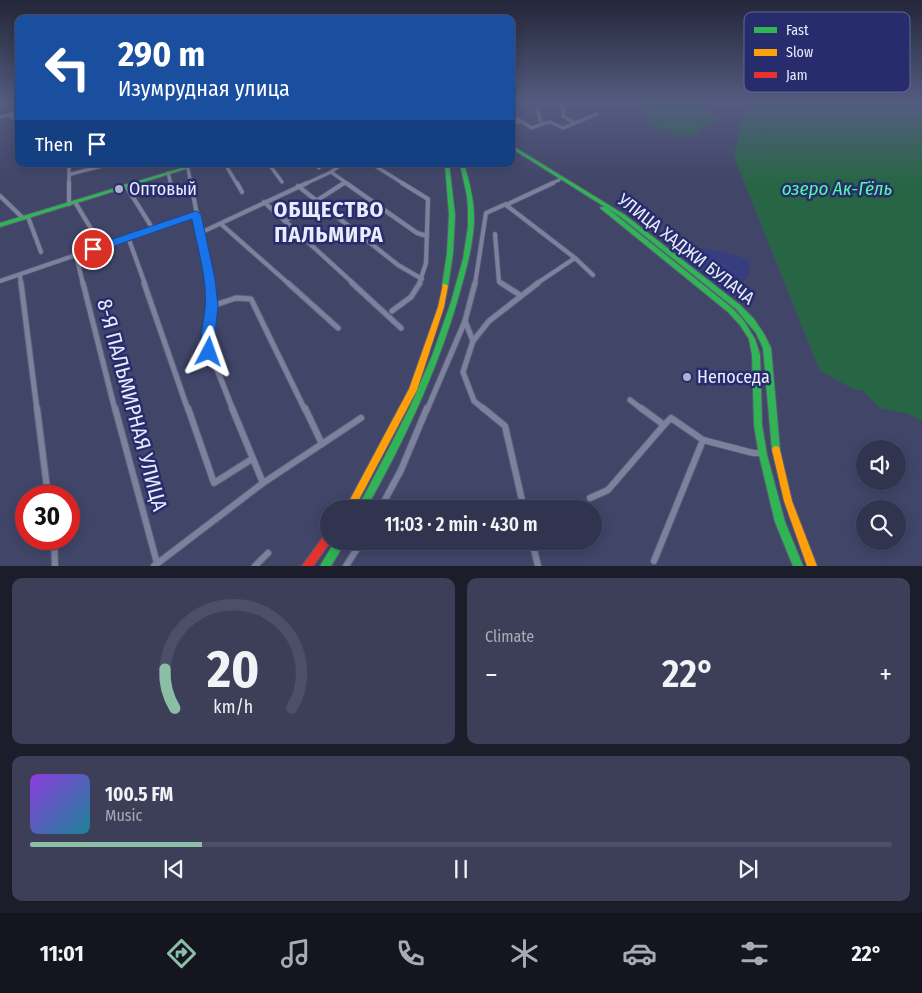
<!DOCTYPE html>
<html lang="en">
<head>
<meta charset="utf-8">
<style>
	:root { --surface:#31344e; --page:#3d3f58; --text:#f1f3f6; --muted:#a8aab6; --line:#4c4f66; --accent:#8abfa5 }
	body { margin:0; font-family:"Fira Sans Condensed",sans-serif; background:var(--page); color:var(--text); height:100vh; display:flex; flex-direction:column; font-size:19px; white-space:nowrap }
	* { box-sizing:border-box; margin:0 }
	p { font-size:16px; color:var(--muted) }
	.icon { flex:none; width:28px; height:28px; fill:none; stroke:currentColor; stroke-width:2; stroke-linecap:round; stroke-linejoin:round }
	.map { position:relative; height:566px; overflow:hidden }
	.panel { display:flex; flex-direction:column; gap:12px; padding:12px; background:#1b1d2b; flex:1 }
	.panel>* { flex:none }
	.top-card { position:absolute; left:15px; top:15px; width:500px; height:152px; border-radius:10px; box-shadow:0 2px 12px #0003,0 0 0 1px var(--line); background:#1a4fa0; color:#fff; overflow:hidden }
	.tools { position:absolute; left:856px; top:440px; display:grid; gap:10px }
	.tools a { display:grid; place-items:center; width:50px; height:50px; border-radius:50%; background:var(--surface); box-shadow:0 2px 12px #0003,0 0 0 1px var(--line); font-size:25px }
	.speed { position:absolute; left:15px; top:485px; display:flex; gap:10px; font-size:25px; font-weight:700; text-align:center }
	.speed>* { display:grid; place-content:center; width:65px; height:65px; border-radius:50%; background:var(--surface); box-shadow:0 2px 12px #0003,0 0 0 1px var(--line); line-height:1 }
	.speed .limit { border:8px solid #d22; background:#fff; color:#111 }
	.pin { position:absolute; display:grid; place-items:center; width:42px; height:42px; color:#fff; margin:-21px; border:2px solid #fff; border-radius:50%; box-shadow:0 1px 5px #0007 }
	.me { position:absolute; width:55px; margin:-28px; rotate:4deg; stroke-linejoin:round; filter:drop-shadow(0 0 4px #0008) }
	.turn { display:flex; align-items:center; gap:18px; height:105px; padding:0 20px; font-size:22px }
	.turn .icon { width:65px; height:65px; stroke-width:2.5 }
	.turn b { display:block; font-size:35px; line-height:42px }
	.then { display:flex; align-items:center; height:48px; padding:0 20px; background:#0003; gap:10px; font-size:19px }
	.big { font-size:38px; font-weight:600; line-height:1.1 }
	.panel .widget { flex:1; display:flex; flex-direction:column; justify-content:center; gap:8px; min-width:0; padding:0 18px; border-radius:10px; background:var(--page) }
	.panel .dial { align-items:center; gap:0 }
	.dial svg { height:130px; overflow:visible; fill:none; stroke:var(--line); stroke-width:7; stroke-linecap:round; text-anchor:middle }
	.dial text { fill:var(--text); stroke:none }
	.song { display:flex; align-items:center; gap:15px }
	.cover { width:60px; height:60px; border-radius:8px; background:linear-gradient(135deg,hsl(270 70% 55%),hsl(190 70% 35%)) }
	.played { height:5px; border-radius:2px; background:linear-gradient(90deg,var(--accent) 20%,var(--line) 20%) }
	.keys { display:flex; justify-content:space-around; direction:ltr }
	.heat { display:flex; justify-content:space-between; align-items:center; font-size:28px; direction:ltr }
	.panel .tiles { flex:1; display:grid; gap:12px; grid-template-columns:1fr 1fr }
	.widget:last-child { grid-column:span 2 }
	.trip { position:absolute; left:320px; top:500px; width:282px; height:50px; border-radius:25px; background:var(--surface); box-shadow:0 2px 12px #0003,0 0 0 1px var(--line); font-weight:600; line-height:50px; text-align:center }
	.tabs { display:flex; height:80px; justify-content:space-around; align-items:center; background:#14151f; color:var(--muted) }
	.tabs .icon { width:35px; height:35px }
	.tabs .on { color:var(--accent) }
	.tabs b { font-size:22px; color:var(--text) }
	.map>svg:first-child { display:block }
</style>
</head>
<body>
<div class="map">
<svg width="922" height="566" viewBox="0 0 922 566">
	<rect width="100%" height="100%" fill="#414568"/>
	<!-- built -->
	<path fill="#373e7f" d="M 703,248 L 734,255 L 750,261 L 749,275 L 730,296 L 672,251 Z"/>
	<!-- water -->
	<g fill="#276545">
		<path d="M 708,103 L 704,106 L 717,117 L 715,123 L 701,127 L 700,133 L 686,136 L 678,135 L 650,124 L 647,114 L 637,104 Z"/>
		<path d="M 747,103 L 922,103 L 922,421 L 909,414 L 879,408 L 863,391 L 853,389 L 820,371 L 734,157 Z"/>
	</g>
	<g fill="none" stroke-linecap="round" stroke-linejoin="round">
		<defs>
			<g id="street-far3">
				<path d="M 557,103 L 563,107 L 563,116 L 574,123"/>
				<path d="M 9,114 L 19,123"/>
				<path d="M 511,115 L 532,128 L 542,124 L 537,110 L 538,103"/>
				<path d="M 0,117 L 19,112"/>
				<path d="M 542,124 L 550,122 L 563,128 L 597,114"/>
				<path d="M 511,125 L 520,121"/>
				<path d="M 69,164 L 69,184"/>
				<path d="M 187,164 L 191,184"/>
				<path d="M 225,164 L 237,184"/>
				<path d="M 269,164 L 282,182"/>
				<path d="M 316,164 L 319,168"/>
				<path d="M 372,164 L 404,184"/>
				<path d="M 331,172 L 348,184"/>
				<path d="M 168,173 L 171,184"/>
				<path d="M 71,174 L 110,164"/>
				<path d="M 305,184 L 331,172 L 342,164"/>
				<path d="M 342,184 L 345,182"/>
				<path d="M 550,184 L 559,180"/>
			</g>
			<g id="street-far2">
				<path d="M 69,183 L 69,204"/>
				<path d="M 170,183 L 171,186"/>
				<path d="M 191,183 L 210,284"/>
				<path d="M 237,183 L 242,192"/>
				<path d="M 346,183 L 417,233 L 427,236"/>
				<path d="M 402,183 L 428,199 L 426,263 L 419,284"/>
				<path d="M 553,183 L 506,205 L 575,258 L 593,275"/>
				<path d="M 126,186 L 151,226"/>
				<path d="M 298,186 L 398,265 L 422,279"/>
				<path d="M 0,196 L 23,218"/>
				<path d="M 75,202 L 99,242"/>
				<path d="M 264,202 L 354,284"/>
				<path d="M 28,217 L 41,252"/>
				<path d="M 285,221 L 344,183"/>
				<path d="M 221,224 L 289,284"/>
				<path d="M 200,233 L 307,183"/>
				<path d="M 495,234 L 499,282 L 503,284"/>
				<path d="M 128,237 L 145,284"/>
				<path d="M 76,255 L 83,284"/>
				<path d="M 20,275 L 21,284"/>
				<path d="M 0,281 L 196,214"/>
				<path d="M 475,284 L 486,213 L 506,204"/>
				<path d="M 536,284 L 575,258"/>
			</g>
			<g id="street-far1">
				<path d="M 21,283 L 37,410"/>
				<path d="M 83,283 L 115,410"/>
				<path d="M 144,283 L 188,410"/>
				<path d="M 209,283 L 212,306 L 207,344 L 233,410"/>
				<path d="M 288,283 L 338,328"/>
				<path d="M 352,283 L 401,328"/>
				<path d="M 501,283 L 520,295"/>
				<path d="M 212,306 L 236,298 L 251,299 L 305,410"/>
				<path d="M 392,311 L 411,297 L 420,283"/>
				<path d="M 473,341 L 465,321 L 475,283"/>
				<path d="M 630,400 L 643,410"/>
				<path d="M 427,410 L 465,321"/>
				<path d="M 485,410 L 474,401 L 463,372 L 473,341 L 489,321 L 538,283"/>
			</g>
			<g id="street">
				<path d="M 37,408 L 48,496"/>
				<path d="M 115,408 L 157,563"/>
				<path d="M 188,408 L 214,483 L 252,459"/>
				<path d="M 232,408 L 263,483"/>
				<path d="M 305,408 L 322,444"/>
				<path d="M 483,408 L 505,426 L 524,509"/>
				<path d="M 641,408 L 664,425 L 671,418 L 703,440"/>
				<path d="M 590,498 L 608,490 L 664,425"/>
				<path d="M 380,509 L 401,470 L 427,408"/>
				<path d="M 54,539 L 55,566"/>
				<path d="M 532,541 L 538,566"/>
				<path d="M 654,561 L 703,440 L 753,453 L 762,453"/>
				<path d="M 154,566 L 263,483 L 361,418"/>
				<path d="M 255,566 L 268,553"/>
				<path d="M 346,566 L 362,541"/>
			</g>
			<g id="fast">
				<path d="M 511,145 L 625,215 L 740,305 L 754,319 L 764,334 L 771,348 L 780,450 L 779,453 L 776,454 L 773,453 L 772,450 L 763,348 L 756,333 L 736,309 L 621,217 L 606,207 L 732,308 L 744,321 L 755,339 L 760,355 L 762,425 L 767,455 L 785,522 L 803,566 L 793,566 L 775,522 L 759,455 L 754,425 L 752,355 L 749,339 L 740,325 L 728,312 L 600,208 L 601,207 L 605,207 L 511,148 Z"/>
				<path d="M 195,164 L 201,164 L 0,227 L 0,223 Z"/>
				<path d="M 445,164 L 449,164 L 455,215 L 453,253 L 448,286 L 445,288 L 442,286 L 447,253 L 449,215 Z"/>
				<path d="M 460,164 L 464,164 C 469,181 474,199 474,217 C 474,243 466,270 459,295 C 438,370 404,441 366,509 L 357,509 L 385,456 L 410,407 L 432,356 L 451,302 L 463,259 L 468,227 L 468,209 L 467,196 Z"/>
				<path d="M 335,541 L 346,541 L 331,566 L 320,566 Z"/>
			</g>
			<g id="slow">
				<path d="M 443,284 L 445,284 L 448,286 L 444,307 L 417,390 L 354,509 L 345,509 L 409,389 L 438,307 Z"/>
				<path d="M 776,446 L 779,447 L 780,450 L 792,501 L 817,566 L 807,566 L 784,501 L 772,450 L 773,447 Z"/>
			</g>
			<path id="jam" d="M 329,531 L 329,541 L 331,541 L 313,566 L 302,566 L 326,533 Z"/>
		</defs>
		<!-- street-far3 casing -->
		<use href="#street-far3" stroke="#5a5d76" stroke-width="4.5"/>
		<!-- street-far2 casing -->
		<use href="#street-far2" stroke="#5a5d76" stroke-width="5.5"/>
		<!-- street-far1 casing -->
		<use href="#street-far1" stroke="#5a5d76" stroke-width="7"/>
		<!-- street casing -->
		<use href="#street" stroke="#5a5d76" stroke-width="8"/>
		<!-- fast casing -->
		<use href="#fast" stroke="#5a5d76" stroke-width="2"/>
		<!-- slow casing -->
		<use href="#slow" stroke="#5a5d76" stroke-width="2"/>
		<!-- jam casing -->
		<use href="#jam" stroke="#5a5d76" stroke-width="2"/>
		<!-- street-far3 -->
		<use href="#street-far3" stroke="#7c819d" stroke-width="3"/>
		<!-- street-far2 -->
		<use href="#street-far2" stroke="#7c819d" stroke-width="4"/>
		<!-- street-far1 -->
		<use href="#street-far1" stroke="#7c819d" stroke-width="5"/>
		<!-- street -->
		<use href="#street" stroke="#7c819d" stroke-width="6"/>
		<!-- fast -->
		<use href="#fast" fill="#30b455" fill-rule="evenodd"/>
		<!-- slow -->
		<use href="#slow" fill="#ff9f0a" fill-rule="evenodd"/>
		<!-- jam -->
		<use href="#jam" fill="#e5322d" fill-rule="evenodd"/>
	</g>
	<!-- sky -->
	<linearGradient id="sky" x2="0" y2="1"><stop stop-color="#242639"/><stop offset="0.56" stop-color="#545c80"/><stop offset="1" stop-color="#545c80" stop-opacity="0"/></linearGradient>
	<rect width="922" height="183" fill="url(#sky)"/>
	<!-- route -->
	<path fill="#1a73e8" stroke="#114b97" d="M 196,211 L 201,214 L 215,279 L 218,306 L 214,344 L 215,352 L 213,355 L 209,357 L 204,355 C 197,342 204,323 205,309 C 208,280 197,247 192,219 L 97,252 L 89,252 L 88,249 L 89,247 Z"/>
	<!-- markers -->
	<g fill="#aeb2c8" stroke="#272d6c" stroke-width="2">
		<circle cx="119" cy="189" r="5"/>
		<circle cx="687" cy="377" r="5"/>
	</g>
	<g text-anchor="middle" stroke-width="5" stroke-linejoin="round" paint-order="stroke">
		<!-- poi labels -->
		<g font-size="18" fill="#e8ecfc" stroke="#272d6c" text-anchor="start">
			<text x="129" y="195">Оптовый</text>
			<text x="697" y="383">Непоседа</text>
		</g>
		<!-- street labels -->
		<g font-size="18" fill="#e8ecfc" stroke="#272d6c">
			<text transform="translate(686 249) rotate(38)" y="6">УЛИЦА ХАДЖИ БУЛАЧА</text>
		</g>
		<!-- water labels -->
		<g font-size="19" font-style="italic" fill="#56f99e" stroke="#272d6c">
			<text x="837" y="195">озеро Ак-Гёль</text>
		</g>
		<!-- near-street labels -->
		<g font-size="21" fill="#e8ecfc" stroke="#272d6c">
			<text transform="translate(132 405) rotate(75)" y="7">8-Я ПАЛЬМИРНАЯ УЛИЦА</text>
		</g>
		<!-- district labels -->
		<g font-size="22" font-weight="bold" letter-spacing="1" fill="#e8ecfc" stroke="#272d6c">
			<text x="329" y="217">ОБЩЕСТВО<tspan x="329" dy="25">ПАЛЬМИРА</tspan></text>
		</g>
	</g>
	<!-- legend -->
	<rect x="744" y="12" width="166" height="80" rx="8" fill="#272d6c" stroke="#616697" stroke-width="1"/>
	<rect x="754" y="27" width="23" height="6" fill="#30b455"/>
	<rect x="754" y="49" width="23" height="7" fill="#ff9f0a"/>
	<rect x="754" y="72" width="23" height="6" fill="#e5322d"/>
	<g font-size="14" fill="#e8ecfc">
		<text x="786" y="35">Fast</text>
		<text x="786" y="57">Slow</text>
		<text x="786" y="80">Jam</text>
	</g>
</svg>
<div class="tools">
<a><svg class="icon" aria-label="sound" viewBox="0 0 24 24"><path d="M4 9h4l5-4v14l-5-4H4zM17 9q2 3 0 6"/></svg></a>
<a><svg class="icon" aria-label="search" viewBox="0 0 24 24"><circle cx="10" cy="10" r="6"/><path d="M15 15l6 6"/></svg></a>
</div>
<div class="speed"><div class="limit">30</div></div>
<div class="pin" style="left:93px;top:249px;background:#d93025"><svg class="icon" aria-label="arrive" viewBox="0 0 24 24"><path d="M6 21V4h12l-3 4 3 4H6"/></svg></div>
<svg class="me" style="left:209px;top:352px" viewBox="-20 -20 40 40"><path d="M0-17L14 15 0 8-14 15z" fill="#1a73e8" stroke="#fff" stroke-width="4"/></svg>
<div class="trip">11:03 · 2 min · 430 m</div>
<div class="top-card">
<div class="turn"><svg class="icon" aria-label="left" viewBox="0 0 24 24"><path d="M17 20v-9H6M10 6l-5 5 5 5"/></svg><div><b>290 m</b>Изумрудная улица</div></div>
<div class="then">Then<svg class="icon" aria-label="arrive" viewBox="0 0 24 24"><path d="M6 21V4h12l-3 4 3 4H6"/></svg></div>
</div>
</div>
<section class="panel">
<div class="tiles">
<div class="widget dial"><svg viewBox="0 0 100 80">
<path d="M14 69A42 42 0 1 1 86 69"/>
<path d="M14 69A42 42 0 0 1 8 45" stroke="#8abfa5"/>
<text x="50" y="56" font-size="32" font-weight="700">20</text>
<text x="50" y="72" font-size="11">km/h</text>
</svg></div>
<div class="widget"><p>Climate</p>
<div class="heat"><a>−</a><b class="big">22°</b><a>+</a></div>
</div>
<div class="widget">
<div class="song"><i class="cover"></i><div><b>100.5 FM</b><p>Music</p></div></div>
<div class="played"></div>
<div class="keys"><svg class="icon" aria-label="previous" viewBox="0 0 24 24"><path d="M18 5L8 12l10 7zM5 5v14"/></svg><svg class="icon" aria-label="pause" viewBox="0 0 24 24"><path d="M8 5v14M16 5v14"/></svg><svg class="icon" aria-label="next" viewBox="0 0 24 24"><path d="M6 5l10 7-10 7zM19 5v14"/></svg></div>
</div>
</div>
</section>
<nav class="tabs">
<b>11:01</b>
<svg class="icon on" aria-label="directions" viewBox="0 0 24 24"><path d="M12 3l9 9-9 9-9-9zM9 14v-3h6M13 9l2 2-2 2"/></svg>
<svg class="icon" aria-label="music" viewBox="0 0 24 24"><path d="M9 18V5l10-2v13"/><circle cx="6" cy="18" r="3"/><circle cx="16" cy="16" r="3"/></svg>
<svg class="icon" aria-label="phone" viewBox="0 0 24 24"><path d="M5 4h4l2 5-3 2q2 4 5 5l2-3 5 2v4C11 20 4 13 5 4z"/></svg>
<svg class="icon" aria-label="climate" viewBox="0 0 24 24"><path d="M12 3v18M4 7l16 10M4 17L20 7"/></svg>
<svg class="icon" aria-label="car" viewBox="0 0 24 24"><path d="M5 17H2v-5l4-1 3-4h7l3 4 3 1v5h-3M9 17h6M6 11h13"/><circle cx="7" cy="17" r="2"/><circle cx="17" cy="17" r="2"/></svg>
<svg class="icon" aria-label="filters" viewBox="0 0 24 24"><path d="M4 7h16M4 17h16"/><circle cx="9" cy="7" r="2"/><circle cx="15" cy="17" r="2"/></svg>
<b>22°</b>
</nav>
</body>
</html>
